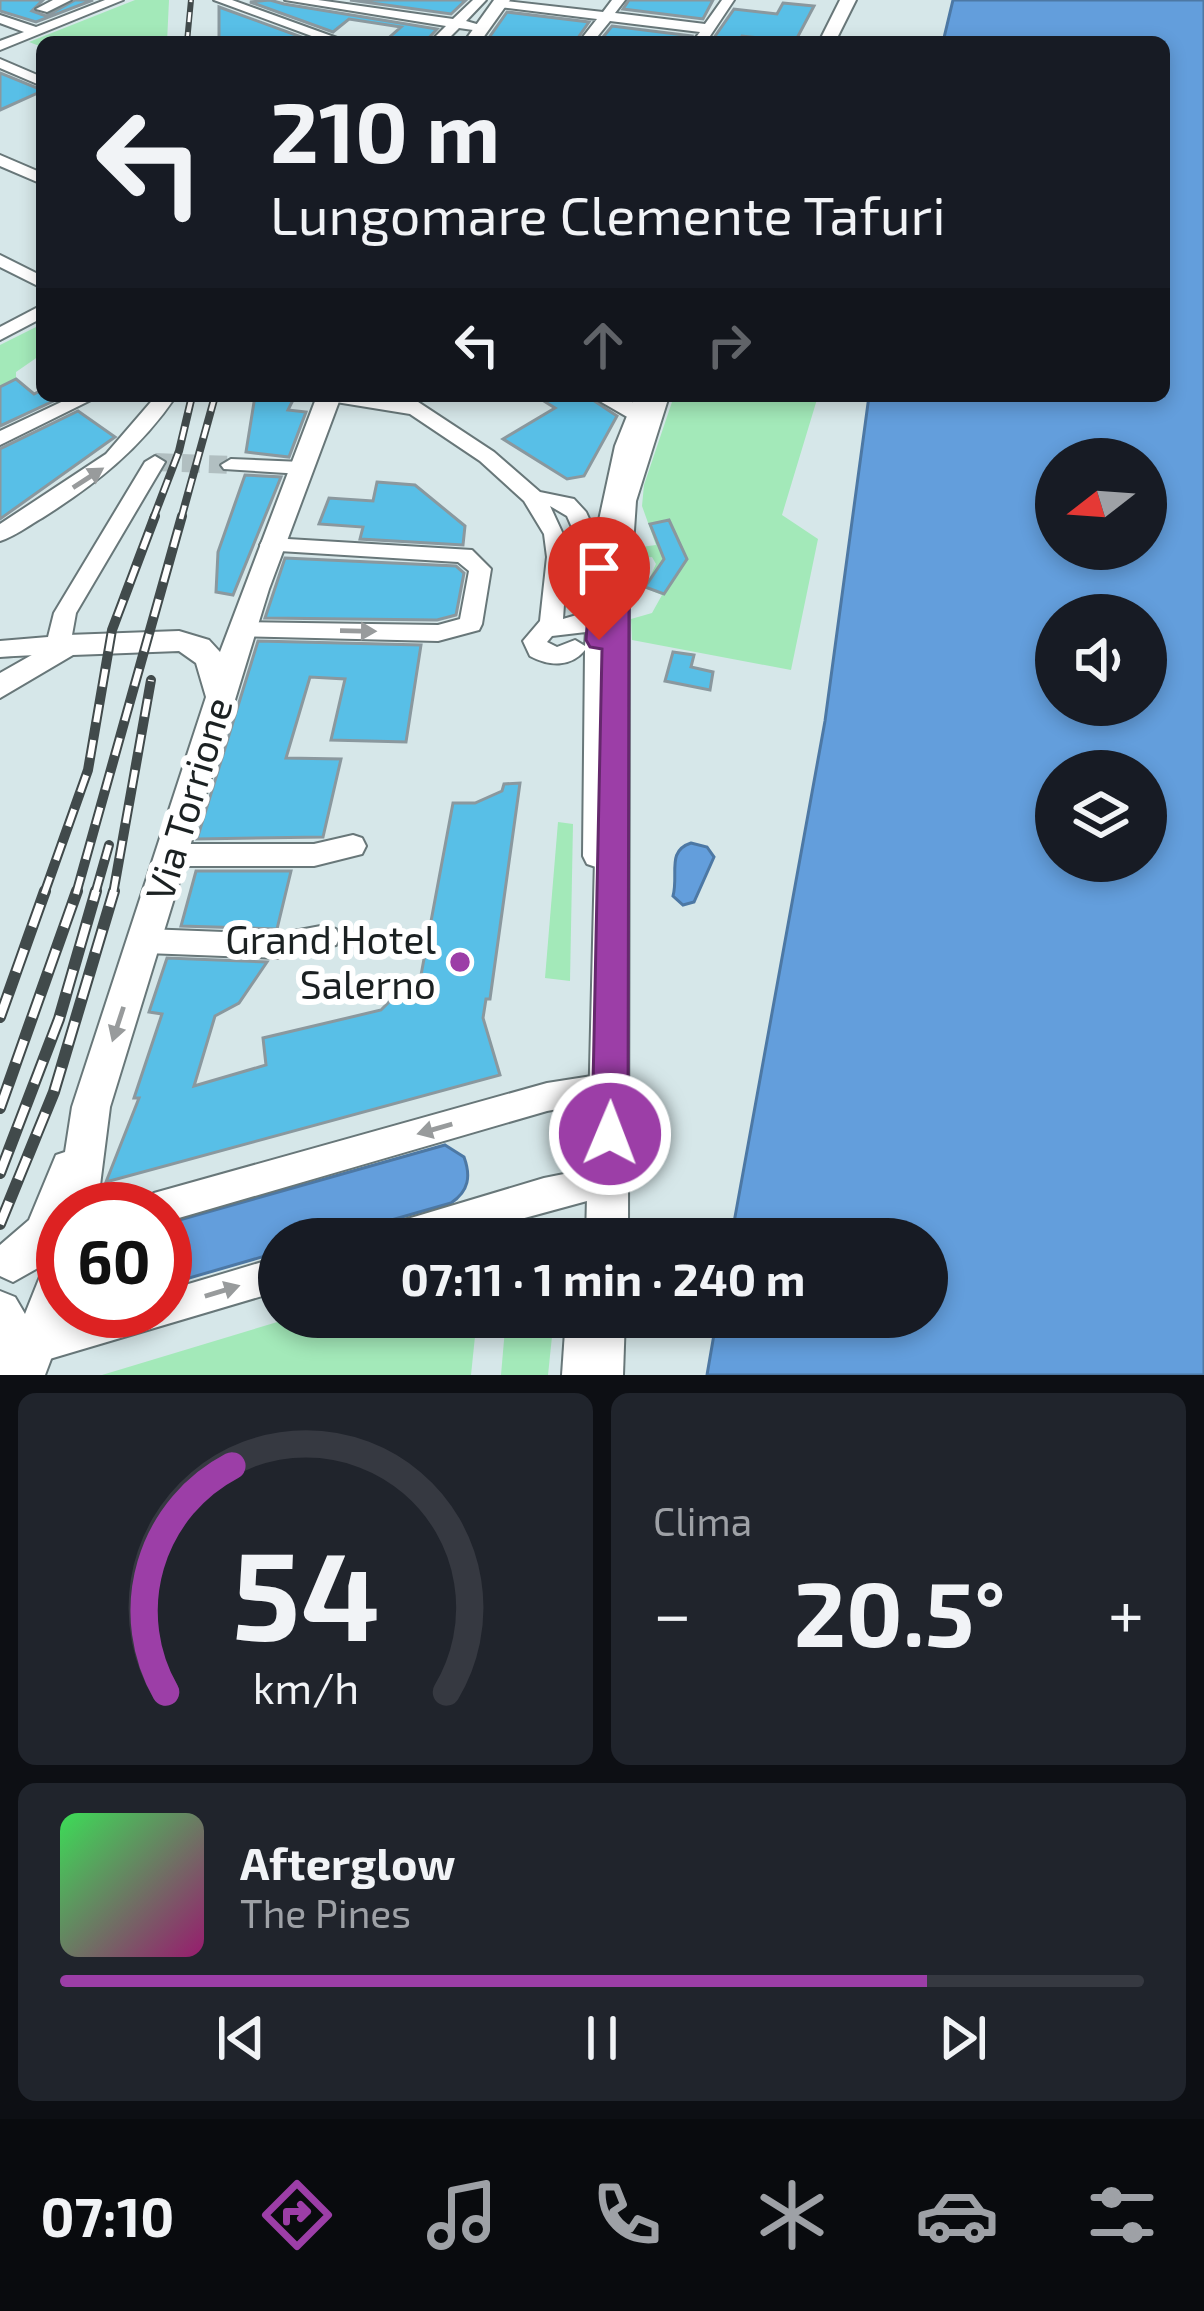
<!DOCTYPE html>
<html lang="it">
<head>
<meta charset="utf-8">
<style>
	:root { --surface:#171b24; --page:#20242c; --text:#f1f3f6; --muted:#9ea1a6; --line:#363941; --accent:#9c3ea7 }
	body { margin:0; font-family:"Exo 2",sans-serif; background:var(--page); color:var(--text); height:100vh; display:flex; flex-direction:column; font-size:45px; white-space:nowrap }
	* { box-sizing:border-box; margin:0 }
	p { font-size:39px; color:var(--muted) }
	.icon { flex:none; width:66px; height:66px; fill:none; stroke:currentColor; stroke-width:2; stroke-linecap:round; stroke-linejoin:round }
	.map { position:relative; height:1375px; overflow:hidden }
	.drawer { display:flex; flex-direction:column; gap:18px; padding:18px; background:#0d0f14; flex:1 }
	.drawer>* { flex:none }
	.guide { position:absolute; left:36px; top:36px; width:1134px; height:366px; border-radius:18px; box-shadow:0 6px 18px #0003; background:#171b24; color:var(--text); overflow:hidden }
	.needle { width:78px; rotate:253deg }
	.tools { position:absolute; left:1035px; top:438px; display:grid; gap:24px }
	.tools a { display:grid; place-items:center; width:132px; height:132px; border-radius:50%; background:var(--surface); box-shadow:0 6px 18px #0003; font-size:60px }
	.speed { position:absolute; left:36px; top:1182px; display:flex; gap:24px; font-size:60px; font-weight:700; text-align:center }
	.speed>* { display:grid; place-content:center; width:156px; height:156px; border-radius:50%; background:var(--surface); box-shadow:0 6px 18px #0003; line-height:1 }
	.speed .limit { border:18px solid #d22; background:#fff; color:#111 }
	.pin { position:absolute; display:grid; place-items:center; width:102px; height:102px; color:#fff; margin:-123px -51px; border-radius:50% 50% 50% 0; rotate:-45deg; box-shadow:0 0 12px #0007 }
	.pin .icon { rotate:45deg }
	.me { position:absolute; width:132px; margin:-66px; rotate:1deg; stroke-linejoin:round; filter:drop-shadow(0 0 9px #0008) }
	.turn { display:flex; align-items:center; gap:42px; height:252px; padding:0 36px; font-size:54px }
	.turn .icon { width:156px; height:156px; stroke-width:2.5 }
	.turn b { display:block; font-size:84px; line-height:102px }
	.lanes { display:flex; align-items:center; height:114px; padding:0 36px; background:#0003; justify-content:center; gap:60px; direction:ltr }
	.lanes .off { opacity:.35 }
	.big { font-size:90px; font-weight:700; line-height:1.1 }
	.drawer .widget { flex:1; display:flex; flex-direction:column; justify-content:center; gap:18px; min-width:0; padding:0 42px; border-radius:18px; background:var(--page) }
	.drawer .dial { align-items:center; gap:0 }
	.dial svg { height:312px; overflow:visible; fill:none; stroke:var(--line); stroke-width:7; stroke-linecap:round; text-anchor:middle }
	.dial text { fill:var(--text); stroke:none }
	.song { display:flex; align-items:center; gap:36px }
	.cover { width:144px; height:144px; border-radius:18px; background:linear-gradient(135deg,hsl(130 70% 55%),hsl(320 70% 35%)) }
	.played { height:12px; border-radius:6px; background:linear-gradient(90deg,var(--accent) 80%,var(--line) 80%) }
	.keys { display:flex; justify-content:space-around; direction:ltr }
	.heat { display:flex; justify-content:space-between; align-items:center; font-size:66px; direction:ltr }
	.drawer .tiles { flex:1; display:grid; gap:18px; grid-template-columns:1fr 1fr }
	.widget:last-child { grid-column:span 2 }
	.trip { position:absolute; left:258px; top:1218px; width:690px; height:120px; border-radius:60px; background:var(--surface); box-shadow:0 6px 18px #0003; font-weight:700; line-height:120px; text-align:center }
	.tabs { display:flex; height:192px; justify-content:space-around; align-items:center; background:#090b0e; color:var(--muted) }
	.tabs .icon { width:84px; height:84px }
	.tabs .selected { color:var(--accent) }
	.tabs b { font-size:54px; color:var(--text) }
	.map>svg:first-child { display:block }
</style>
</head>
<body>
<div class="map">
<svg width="1204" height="1375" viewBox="0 0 1204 1375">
	<rect width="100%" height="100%" fill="#d6e7e9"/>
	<!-- green -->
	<g fill="#a3e9b9">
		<path d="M 135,0 L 169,0 L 167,42 L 42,42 L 42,47 L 29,42 Z"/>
		<path d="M 42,324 L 42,354 L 16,372 L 16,379 L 0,387 L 0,345 Z"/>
		<path d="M 674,396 L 818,396 L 782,515 L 818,539 L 791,670 L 632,640 L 631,619 L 652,613 L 662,595 L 645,588 L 656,564 L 652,557 L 643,558 L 641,547 L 656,545 L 642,506 L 644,485 Z"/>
		<path d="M 558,822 L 573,824 L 570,981 L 545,978 Z"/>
		<path d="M 294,1317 L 477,1317 L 471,1375 L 102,1375 Z"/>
		<path d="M 506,1317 L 554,1317 L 548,1375 L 501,1375 Z"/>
	</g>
	<!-- water -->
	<g fill="#639edc" stroke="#4d78a4" stroke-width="3" fill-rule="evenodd">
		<path d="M 953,0 L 1204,0 L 1204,1375 L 707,1375 L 717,1317 L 927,1317 L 927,1239 L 731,1239 L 825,721 L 869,396 L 1164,396 L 1164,42 L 943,42 ZM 1056,459 L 1146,459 L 1146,549 L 1056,549 ZM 1056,615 L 1146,615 L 1146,705 L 1056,705 ZM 1056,771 L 1146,771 L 1146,861 L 1056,861 Z"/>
		<path d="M 691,843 L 707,847 L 714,857 L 694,902 L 683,905 L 673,896 C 679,874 666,851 691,843 Z"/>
		<path d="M 445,1145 L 464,1157 C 471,1176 469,1191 451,1203 L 325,1239 L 279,1239 L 279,1252 L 165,1285 L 165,1224 Z"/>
	</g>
	<!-- building -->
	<g fill="#58bfe7" stroke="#8a989e" stroke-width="3">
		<path d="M 0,0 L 43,0 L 32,11 L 46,16 L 75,0 L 93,0 L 36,22 L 0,11 Z"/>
		<path d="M 270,0 L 284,4 L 437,29 L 425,42 L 384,42 L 401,27 L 349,19 L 333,32 L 250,2 Z"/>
		<path d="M 350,0 L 466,0 L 451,14 Z"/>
		<path d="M 629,0 L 713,0 L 703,19 L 623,9 Z"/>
		<path d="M 783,3 L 814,6 L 795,42 L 742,36 L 738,42 L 711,42 L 734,9 L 777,14 Z"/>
		<path d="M 219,7 L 315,42 L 219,42 Z"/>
		<path d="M 507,12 L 589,22 L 575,42 L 486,42 Z"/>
		<path d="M 612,26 L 692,36 L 690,42 L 624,38 L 599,42 Z"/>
		<path d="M 0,73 L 42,90 L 42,91 L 0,110 Z"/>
		<path d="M 16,379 L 34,394 L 42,390 L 42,396 L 60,398 L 0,426 L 0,387 Z"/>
		<path d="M 255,396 L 295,396 L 288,410 L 306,412 L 289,457 L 246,452 Z"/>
		<path d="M 536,396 L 587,396 L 617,416 L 584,476 L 567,479 L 503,439 L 555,408 Z"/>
		<path d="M 78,411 L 115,437 L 0,519 L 0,449 Z"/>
		<path d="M 245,475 L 281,477 L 233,595 L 216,592 L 218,552 Z"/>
		<path d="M 377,482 L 415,485 L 465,526 L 463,545 L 360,539 L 363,527 L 319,524 L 329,498 L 373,501 Z"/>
		<path d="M 669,520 L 687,559 L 664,594 L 645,587 L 664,559 L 650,524 Z"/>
		<path d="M 285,558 L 456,566 L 464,573 L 456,615 L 437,620 L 265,618 Z"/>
		<path d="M 258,641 L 421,645 L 406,742 L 331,740 L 345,679 L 310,677 L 286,758 L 341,759 L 323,837 L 197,839 Z"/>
		<path d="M 673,652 L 694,655 L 691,667 L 713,672 L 710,690 L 665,681 Z"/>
		<path d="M 520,783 L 490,999 L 486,999 L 483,1018 L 500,1075 L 106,1182 L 139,1098 L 134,1098 L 162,1014 L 149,1012 L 167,958 L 267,962 L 239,1003 L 215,1016 L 194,1086 L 266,1065 L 263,1038 L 381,1010 L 391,1000 L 416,1002 L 453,803 L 475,803 L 502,791 L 504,784 Z"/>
		<path d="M 196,871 L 291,871 L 277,929 L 181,926 Z"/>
	</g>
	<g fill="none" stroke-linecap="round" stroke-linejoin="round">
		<!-- minor-tunnel -->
		<path stroke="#b1bfc1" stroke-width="18" stroke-dasharray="18 9" stroke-linecap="butt" d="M 155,462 L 231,465"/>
		<defs>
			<g id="minor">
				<path d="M 53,0 L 71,0 L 47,12 L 36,9 Z"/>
				<path d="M 105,0 L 123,0 L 0,50 L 0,41 L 24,32 L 0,23 L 0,15 L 36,27 Z"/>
				<path d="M 214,0 L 232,0 L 348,42 L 328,42 Z"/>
				<path d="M 285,0 L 318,0 L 453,19 L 473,0 L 486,0 L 466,21 L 487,27 L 480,31 L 459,28 L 445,42 L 430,42 L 446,26 Z"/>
				<path d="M 496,0 L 603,12 L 612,0 L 625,0 L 615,13 L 705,24 L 722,0 L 734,0 L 706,42 L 694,40 L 700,32 L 610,21 L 593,42 L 579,42 L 597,19 L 499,7 L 493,3 Z"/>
				<path d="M 0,59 L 42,77 L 42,86 L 0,68 Z"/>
				<path d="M 0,155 L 42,173 L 42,184 L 0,166 Z"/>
				<path d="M 0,255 L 42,276 L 42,288 L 0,267 Z"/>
				<path d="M 42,305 L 42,318 L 0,340 L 0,327 Z"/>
				<path d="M 74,396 L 99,396 L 0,445 L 0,431 Z"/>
				<path d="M 156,396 L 176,396 C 140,449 96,484 42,518 C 28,526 15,536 0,541 L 0,524 L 106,454 Z"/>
				<path d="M 326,396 L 409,396 L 494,452 L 540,492 L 574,499 L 586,512 L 596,534 L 615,446 L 635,396 L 655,396 L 635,446 L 614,560 L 617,576 L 612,582 L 608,682 L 609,856 L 605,864 L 596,867 L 587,864 L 583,856 L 585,650 C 570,668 549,666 530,656 L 523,641 L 540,621 L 547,557 L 544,534 L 524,501 L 480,461 L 410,414 L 336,402 ZM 550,506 L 567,516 L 591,571 L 587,612 L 563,619 L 568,545 ZM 586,632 L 585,646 L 575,640 L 557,647 L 547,642 L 552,636 Z"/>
				<path d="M 155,456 L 165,462 L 76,613 L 72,635 L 83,643 L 79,649 C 54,655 28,655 0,657 L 0,641 L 48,637 L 54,613 L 145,462 Z"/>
				<path d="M 231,459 L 302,462 L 312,468 L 302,474 L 224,469 L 221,465 Z"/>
				<path d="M 271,538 L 472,550 L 491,569 L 482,624 L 479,630 L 438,641 L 233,636 L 229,630 L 233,624 L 241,622 L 438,625 L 460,619 L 469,571 L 458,562 L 263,550 L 260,545 L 263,540 Z"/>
				<path d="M 353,835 L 362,838 L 366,846 L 362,854 L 314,866 L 174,866 L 165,863 L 161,855 L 165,847 L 174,844 L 314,844 Z"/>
				<path d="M 326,925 L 336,929 L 340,937 L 336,945 L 278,958 L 146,953 L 136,950 L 132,941 L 136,932 L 146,929 L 278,934 Z"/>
				<path d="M 611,1073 L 622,1077 L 626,1087 L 622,1097 L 547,1111 L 165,1222 L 165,1209 L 138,1209 L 143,1198 L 154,1193 L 547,1083 Z"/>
				<path d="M 609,1165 L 620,1170 L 625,1181 L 620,1192 L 448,1239 L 378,1239 L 382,1227 L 394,1223 L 544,1178 Z"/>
				<path d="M 279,1257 L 279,1291 L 36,1363 L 24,1358 L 19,1346 L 24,1334 L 96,1311 L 165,1311 L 165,1291 Z"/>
				<path d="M 566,1317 L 600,1317 L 598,1375 L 562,1375 Z"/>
			</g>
			<g id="major">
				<path d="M 494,0 L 510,0 L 480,42 L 464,42 Z"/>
				<path d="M 840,0 L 856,0 L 835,42 L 819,42 Z"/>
				<path d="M 317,396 L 341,396 L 269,589 L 110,1107 L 97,1209 L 63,1209 L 63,1240 L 54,1255 L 63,1251 L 63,1311 L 69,1311 L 45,1375 L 0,1375 L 0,1291 L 15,1297 L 25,1314 L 45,1264 L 13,1282 L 0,1276 L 0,1245 L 29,1220 L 56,1155 L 65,1152 L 72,1107 L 206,697 L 196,663 L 179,651 L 73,655 L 0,698 L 0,673 L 67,635 L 179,631 L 209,640 L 220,652 Z"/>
				<path d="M 591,396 L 621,396 L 641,407 L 645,396 L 669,396 L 636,501 L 629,604 L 628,1239 L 586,1239 L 601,604 L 610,501 L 636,422 Z"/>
				<path d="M 583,1317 L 625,1317 L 623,1375 L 579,1375 Z"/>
			</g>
		</defs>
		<!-- minor casing -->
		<use href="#minor" stroke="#687779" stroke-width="4"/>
		<!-- major casing -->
		<use href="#major" stroke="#687779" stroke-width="4"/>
		<!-- minor -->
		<use href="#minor" fill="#fff" fill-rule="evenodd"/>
		<!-- major -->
		<use href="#major" fill="#fff" fill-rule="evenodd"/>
		<defs>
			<path id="rail-far3" d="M 187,42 L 191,0"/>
			<g id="rail-far2">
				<path d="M 153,519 L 179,451 L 192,396"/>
				<path d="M 181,519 L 215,396"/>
			</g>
			<g id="rail-far1">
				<path d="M 44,894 L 88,770 L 112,630 L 155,516"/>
				<path d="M 76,894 L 182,516"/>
				<path d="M 95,894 L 109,845"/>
				<path d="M 113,894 L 151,680"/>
			</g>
			<g id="rail">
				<path d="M 0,1017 L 45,891"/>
				<path d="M 0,1108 L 77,891"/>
				<path d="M 0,1173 L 59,1019 L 96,891"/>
				<path d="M 0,1224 L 54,1092 L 114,891"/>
			</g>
		</defs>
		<!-- rail-far3 casing -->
		<use href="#rail-far3" stroke="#414a4b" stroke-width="6"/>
		<!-- rail-far2 casing -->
		<use href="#rail-far2" stroke="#414a4b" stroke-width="8"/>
		<!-- rail-far1 casing -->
		<use href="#rail-far1" stroke="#414a4b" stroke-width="10"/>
		<!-- rail casing -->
		<use href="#rail" stroke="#414a4b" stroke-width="12"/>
		<!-- rail-far3 -->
		<use href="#rail-far3" stroke="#fff" stroke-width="3" stroke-dasharray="10" stroke-linecap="butt"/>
		<!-- rail-far2 -->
		<use href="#rail-far2" stroke="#fff" stroke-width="4.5" stroke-dasharray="14" stroke-linecap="butt"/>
		<!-- rail-far1 -->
		<use href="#rail-far1" stroke="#fff" stroke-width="6" stroke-dasharray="18" stroke-linecap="butt"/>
		<!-- rail -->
		<use href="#rail" stroke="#fff" stroke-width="8" stroke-dasharray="24" stroke-linecap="butt"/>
	</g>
	<!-- one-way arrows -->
	<defs><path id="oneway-solid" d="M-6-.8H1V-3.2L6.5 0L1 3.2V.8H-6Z" transform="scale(3)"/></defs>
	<g fill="#989b9c">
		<use href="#oneway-solid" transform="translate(88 478) rotate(-33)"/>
		<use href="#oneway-solid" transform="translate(358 631) rotate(1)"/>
		<use href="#oneway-solid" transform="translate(118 1024) rotate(108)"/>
		<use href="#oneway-solid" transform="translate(435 1129) rotate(164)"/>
		<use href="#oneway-solid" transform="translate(222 1291) rotate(-17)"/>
	</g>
	<!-- route -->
	<path fill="#9c3ea7" stroke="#65286d" stroke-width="3" d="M 604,565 L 613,568 L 629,587 L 628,1134 L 622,1146 L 610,1151 L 597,1146 L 592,1134 L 602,649 L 590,647 L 586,640 L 591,574 Z"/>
	<!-- markers -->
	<circle fill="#9c3ea7" stroke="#fff" stroke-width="4.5" cx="460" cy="962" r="12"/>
	<g text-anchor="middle" stroke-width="12" stroke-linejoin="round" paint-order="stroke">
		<!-- street labels -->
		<g font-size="39" fill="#1b2122" stroke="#fff">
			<text transform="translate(189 799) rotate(-73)" y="14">Via Torrione</text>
		</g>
		<!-- poi labels -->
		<g font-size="39" fill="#1b2122" stroke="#fff" text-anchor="end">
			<text x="436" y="954">Grand Hotel<tspan x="436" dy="45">Salerno</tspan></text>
		</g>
	</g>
</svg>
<div class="tools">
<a><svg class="needle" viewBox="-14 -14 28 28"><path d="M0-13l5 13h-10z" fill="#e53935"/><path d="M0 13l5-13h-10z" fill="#9ea1a6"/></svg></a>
<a><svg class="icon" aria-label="sound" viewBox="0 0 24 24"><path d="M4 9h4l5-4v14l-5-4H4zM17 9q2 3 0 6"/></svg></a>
<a><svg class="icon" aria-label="layers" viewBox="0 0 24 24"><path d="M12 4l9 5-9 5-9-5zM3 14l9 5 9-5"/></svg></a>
</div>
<div class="speed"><div class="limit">60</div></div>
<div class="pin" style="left:599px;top:640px;background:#d93025"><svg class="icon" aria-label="arrive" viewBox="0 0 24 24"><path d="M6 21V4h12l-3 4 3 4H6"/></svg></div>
<svg class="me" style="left:610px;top:1134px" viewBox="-20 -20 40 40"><circle r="17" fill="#9c3ea7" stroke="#fff" stroke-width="3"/><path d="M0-11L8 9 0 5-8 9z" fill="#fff"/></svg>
<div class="trip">07:11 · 1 min · 240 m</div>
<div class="guide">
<div class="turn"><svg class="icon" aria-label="left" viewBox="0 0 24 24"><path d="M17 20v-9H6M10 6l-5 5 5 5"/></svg><div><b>210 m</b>Lungomare Clemente Tafuri</div></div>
<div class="lanes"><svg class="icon" aria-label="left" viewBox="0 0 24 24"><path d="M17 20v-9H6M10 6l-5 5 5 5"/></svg><svg class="icon off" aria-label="ahead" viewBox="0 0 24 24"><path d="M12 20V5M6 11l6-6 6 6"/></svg><svg class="icon off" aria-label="right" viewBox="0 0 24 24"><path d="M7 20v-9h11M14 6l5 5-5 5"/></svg></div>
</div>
</div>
<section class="drawer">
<div class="tiles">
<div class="widget dial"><svg viewBox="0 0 100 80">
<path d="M14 69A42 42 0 1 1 86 69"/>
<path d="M14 69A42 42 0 0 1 31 11" stroke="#9c3ea7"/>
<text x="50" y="56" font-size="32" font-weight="700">54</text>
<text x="50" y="72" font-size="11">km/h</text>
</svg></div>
<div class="widget"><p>Clima</p>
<div class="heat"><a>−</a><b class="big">20.5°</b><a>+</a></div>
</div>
<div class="widget">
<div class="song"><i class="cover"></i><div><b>Afterglow</b><p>The Pines</p></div></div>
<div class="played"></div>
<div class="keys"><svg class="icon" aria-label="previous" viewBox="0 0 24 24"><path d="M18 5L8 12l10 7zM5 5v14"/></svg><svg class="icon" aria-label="pause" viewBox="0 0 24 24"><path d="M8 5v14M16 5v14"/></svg><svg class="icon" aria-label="next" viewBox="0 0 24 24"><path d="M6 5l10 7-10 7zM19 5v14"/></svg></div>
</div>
</div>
</section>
<nav class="tabs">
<b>07:10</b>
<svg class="icon selected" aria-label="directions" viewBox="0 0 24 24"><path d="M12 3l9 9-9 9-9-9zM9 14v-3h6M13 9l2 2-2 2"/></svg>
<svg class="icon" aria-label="music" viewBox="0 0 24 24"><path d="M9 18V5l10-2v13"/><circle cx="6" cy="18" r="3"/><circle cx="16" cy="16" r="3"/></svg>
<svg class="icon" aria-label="phone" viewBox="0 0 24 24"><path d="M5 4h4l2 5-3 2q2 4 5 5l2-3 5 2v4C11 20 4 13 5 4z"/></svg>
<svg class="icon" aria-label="climate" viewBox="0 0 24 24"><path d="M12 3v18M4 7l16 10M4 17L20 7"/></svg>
<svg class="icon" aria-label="car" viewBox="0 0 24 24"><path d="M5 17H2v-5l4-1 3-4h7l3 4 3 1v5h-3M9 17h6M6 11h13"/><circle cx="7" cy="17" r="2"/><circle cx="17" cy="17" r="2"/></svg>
<svg class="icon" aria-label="filters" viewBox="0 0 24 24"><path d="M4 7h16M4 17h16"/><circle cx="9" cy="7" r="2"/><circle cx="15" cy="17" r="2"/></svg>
</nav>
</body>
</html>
